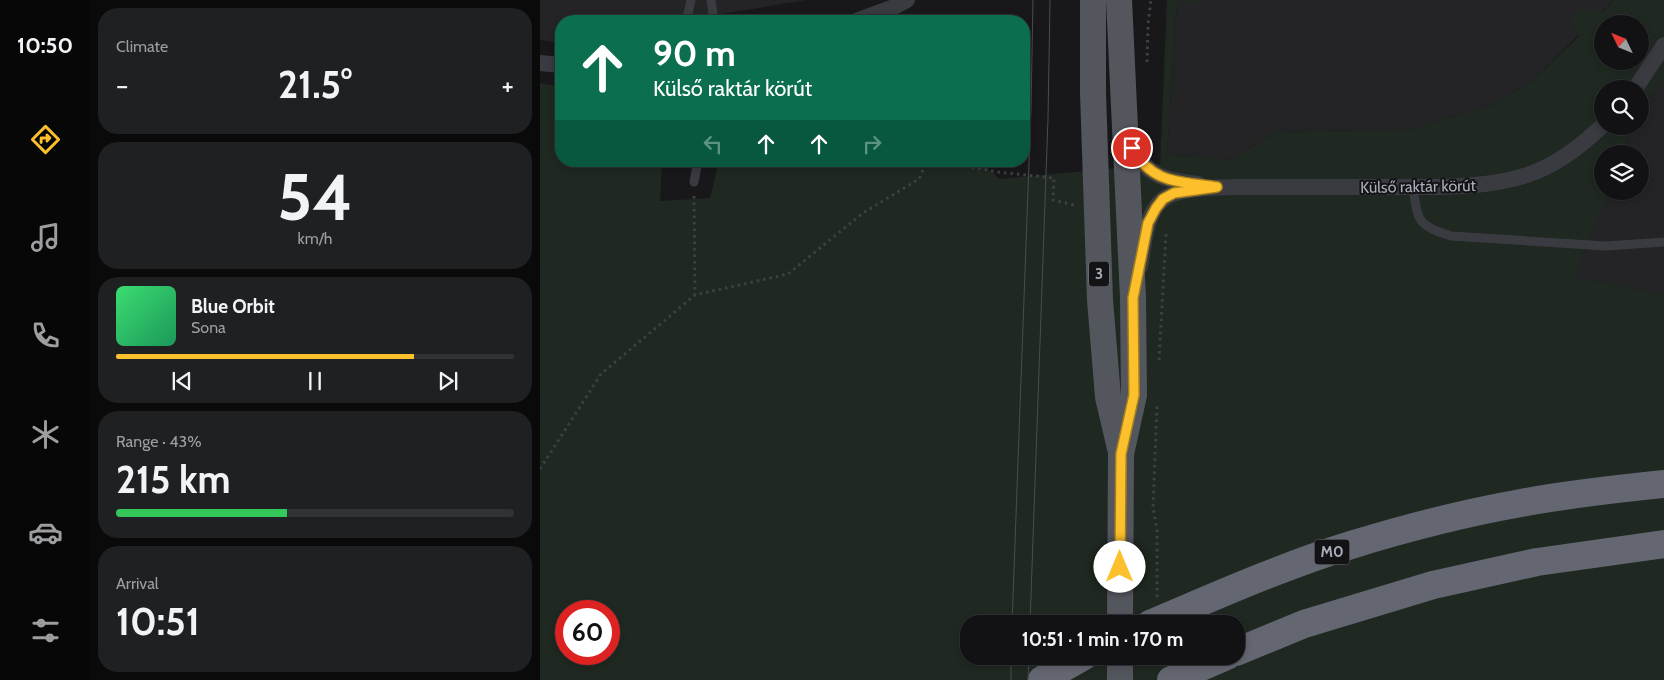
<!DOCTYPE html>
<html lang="en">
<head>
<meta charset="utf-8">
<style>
	:root { --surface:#121214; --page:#1f2022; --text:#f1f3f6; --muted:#9c9ea0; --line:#313234; --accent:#fcc02d }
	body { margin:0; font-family:Cabin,sans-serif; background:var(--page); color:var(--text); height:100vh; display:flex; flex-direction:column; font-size:19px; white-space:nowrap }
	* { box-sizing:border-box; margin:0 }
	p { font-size:16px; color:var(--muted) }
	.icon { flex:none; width:28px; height:28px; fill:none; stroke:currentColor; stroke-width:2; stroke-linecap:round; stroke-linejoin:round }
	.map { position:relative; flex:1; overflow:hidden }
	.drawer { display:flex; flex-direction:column; gap:8px; padding:8px; background:#0a0a0b; width:450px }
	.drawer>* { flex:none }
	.top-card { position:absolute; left:15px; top:15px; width:475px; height:152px; border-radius:20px; box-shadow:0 2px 8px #0003,0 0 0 1px var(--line); background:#0b6e4f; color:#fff; overflow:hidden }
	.needle { width:32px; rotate:313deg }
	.buttons { position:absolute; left:1054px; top:15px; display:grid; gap:10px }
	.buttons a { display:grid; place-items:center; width:55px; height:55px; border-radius:50%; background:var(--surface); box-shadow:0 2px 8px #0003,0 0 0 1px var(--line); font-size:25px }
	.speed { position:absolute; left:15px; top:600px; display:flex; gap:10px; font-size:25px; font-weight:700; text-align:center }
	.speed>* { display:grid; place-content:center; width:65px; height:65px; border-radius:50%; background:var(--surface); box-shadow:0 2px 8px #0003,0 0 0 1px var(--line); line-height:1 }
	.speed .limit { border:8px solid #d22; background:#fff; color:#111 }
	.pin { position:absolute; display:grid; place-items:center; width:42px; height:42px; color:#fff; margin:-21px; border:2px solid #fff; border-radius:50%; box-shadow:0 1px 5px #0007 }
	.me { position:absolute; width:55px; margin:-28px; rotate:0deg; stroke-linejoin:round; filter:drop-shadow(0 0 4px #0008) }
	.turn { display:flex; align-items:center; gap:18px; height:105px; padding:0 15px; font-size:22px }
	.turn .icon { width:65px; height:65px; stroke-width:2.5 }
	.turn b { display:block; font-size:35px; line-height:42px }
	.lanes { display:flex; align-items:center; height:48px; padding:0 15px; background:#0003; justify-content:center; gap:25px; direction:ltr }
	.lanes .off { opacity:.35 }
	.big { font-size:38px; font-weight:800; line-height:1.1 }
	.drawer .tile { flex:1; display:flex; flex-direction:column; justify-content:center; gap:8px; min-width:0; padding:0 18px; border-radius:20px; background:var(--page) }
	.drawer .dial { align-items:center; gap:0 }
	.dial b { font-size:65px; line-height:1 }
	.song { display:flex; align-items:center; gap:15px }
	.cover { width:60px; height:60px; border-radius:8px; background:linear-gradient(135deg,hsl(140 70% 55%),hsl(150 70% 35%)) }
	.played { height:5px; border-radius:2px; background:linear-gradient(90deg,var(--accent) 75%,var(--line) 75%) }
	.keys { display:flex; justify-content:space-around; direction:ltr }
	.heat { display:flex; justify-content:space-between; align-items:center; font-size:28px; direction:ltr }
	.charge { height:8px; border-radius:4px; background:linear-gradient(90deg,#34c759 43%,var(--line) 0) }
	.trip { position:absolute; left:420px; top:615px; width:285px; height:50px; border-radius:20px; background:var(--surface); box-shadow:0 2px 8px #0003,0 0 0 1px var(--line); font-weight:800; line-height:50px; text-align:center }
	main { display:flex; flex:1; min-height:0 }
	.dock { display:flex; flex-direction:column; width:90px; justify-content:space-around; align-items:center; background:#070708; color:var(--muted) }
	.dock .icon { width:35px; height:35px }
	.dock .selected { color:var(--accent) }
	.dock b { font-size:22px; color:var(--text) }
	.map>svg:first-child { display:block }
</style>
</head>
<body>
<main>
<nav class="dock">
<b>10:50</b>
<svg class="icon selected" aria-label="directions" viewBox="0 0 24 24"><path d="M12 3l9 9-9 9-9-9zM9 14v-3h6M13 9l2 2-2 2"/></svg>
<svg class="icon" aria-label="music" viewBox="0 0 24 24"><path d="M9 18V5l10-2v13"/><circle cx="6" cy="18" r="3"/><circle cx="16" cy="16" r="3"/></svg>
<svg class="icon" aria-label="phone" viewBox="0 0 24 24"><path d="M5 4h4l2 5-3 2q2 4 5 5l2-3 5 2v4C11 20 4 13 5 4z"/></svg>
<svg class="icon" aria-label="climate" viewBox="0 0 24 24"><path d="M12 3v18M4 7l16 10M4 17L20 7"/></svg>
<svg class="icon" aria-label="car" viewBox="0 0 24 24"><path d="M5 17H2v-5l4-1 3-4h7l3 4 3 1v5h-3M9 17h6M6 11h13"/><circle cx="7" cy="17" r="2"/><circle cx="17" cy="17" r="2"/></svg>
<svg class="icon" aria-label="filters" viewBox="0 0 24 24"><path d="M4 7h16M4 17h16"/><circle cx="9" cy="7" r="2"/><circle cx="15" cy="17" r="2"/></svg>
</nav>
<section class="drawer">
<div class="tile"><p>Climate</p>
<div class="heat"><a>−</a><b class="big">21.5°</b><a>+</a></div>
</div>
<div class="tile dial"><b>54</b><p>km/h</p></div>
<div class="tile">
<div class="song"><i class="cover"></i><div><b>Blue Orbit</b><p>Sona</p></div></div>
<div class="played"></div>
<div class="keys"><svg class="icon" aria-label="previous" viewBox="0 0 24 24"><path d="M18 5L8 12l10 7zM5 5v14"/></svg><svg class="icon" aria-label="pause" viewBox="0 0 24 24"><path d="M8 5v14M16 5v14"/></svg><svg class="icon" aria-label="next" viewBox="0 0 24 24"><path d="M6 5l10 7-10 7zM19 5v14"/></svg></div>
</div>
<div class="tile"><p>Range · 43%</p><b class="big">215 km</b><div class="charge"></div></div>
<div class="tile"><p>Arrival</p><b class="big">10:51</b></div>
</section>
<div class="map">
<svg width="1124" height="680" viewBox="0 0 1124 680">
	<rect width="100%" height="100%" fill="#18181a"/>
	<!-- built -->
	<g fill="#242427">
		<path d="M 0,0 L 266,0 L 138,21 L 21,21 L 21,41 L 14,42 L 0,40 Z"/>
		<path d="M 661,0 L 1074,0 L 992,81 L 954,104 L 872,129 L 736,132 L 692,160 L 663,156 L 627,155 L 637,1 L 660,2 Z"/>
		<path d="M 1124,78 L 1124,294 L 1033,277 L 1068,191 L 1100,191 L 1100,154 L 1082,154 L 1093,126 L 1100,126 L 1100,111 Z"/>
	</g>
	<!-- green -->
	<path fill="#1f2821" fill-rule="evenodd" d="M 627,0 L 661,0 L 661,2 L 637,2 L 627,155 L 663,156 L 692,160 L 736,132 L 872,129 L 954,104 L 992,81 L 1039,36 L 1030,21 L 1038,10 L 1063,12 L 1074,0 L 1124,0 L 1124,78 L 1100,111 L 1100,89 L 1062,89 L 1062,126 L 1093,126 L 1082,154 L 1062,154 L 1062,191 L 1068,191 L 1034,277 L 1124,294 L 1124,680 L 0,680 L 0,83 L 21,87 L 21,161 L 122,161 L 120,201 L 170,198 L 179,161 L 439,161 L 460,179 L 620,164 ZM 1062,24 L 1100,24 L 1100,61 L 1062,61 ZM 26,611 L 69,611 L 69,654 L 26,654 ZM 429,624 L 696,624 L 696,656 L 429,656 Z"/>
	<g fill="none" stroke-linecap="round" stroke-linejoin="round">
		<!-- path -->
		<g stroke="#3e4046" stroke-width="3" stroke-dasharray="2.5 4" stroke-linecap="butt">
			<path d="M 607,62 L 608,24 L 611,0"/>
			<path d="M 400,161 L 458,172 L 514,178 L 513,200 L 534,205"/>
			<path d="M 154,196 L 155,295"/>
			<path d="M 619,360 L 626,234"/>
			<path d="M 0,469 L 61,374 L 155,295 L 248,274 L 323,213 L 379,179 L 387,161"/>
			<path d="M 617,597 L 617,529 L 613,508 L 617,406"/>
		</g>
		<!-- lane -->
		<g stroke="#3a3b41" stroke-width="9">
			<path d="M 171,0 L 174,21"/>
			<path d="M 144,21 L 148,14 L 151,0"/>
			<path d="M 154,182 L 158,161"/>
			<path d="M 873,187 C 878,222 877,225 911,236 L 1066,246 L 1124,242"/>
		</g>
		<!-- street -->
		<g stroke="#3a3b41" stroke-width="16">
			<path d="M 316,21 L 354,7 L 367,0"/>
			<path d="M 0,63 L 21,65"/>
			<path d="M 1095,89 L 1124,45"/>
			<path d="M 589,143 C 608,177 621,179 658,184"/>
			<path d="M 600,267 C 604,246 605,215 622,200 C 638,186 687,187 707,187 C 754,187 801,187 848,187 C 894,187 943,189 987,175 C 1015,166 1041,146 1062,126"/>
		</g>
		<!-- primary -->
		<g stroke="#54565e" stroke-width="26">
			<path d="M 553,0 L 553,93 L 560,300 L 568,397 L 580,448"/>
			<path d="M 579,0 L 593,298 L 594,395 L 581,454 L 580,624"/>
			<path d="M 580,680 L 580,656"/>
		</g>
		<!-- highway -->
		<g stroke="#646771" stroke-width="28">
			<path d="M 610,624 C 676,596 743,566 811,545 C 866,528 925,513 981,503 C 1028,494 1076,489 1124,484"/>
			<path d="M 696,652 L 764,624 L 893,585 L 997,562 L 1124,544"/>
			<path d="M 502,680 L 544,656"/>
			<path d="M 631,680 L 687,656"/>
		</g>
		<!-- tram -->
		<g stroke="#4b4d54" stroke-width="1">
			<path d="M 472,624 L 491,109 L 493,0"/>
			<path d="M 490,624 L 508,118 L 510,0"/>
			<path d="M 471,680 L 471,656"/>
			<path d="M 488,680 L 489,656"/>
		</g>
	</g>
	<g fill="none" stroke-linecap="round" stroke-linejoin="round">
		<defs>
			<path id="route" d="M 580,567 L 581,454 L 594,395 L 593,298 L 608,223 L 616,208 L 623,199 L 634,193 L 677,187 C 640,181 613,185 592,148"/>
		</defs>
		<!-- route casing -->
		<use href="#route" stroke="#a47d1d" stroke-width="12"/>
		<!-- route -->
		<use href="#route" stroke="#fcc02d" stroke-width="9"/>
	</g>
	<g text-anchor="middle" stroke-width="4" stroke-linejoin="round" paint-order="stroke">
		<!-- shield labels -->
		<g fill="#131315" stroke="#7c8088" stroke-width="1">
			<rect x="549" y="261.5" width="20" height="25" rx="4"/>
			<rect x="774.5" y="539.5" width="35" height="25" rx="4"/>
		</g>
		<g font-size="15" font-weight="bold" fill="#a9aeba">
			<text x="559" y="279">3</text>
			<text x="792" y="557">M0</text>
		</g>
		<!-- street labels -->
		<g font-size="16" fill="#a9aeba" stroke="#131315">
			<text transform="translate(878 186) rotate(-1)" y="6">Külső raktár körút</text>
		</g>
	</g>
</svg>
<div class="buttons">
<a><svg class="needle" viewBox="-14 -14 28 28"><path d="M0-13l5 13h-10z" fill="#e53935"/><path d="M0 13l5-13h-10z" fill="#9c9ea0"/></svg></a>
<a><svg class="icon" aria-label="search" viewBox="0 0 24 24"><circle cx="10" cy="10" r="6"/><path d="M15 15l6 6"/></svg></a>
<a><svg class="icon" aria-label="layers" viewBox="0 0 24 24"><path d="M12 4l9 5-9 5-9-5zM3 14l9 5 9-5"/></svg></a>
</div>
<div class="speed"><div class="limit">60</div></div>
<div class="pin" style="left:592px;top:148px;background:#d93025"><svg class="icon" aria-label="arrive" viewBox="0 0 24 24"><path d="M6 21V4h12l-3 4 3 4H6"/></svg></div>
<svg class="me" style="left:580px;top:567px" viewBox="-20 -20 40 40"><circle r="19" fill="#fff"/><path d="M0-13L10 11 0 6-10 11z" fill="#fcc02d"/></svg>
<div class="trip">10:51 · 1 min · 170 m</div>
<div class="top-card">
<div class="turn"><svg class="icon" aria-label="ahead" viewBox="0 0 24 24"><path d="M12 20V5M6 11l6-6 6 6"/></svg><div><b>90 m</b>Külső raktár körút</div></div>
<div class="lanes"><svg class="icon off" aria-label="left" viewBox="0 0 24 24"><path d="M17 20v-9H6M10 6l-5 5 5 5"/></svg><svg class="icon" aria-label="ahead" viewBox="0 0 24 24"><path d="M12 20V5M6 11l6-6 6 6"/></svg><svg class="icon" aria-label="ahead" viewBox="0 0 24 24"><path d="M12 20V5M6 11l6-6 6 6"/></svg><svg class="icon off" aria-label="right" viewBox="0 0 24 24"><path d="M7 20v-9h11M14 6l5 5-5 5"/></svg></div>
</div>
</div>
</main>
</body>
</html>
